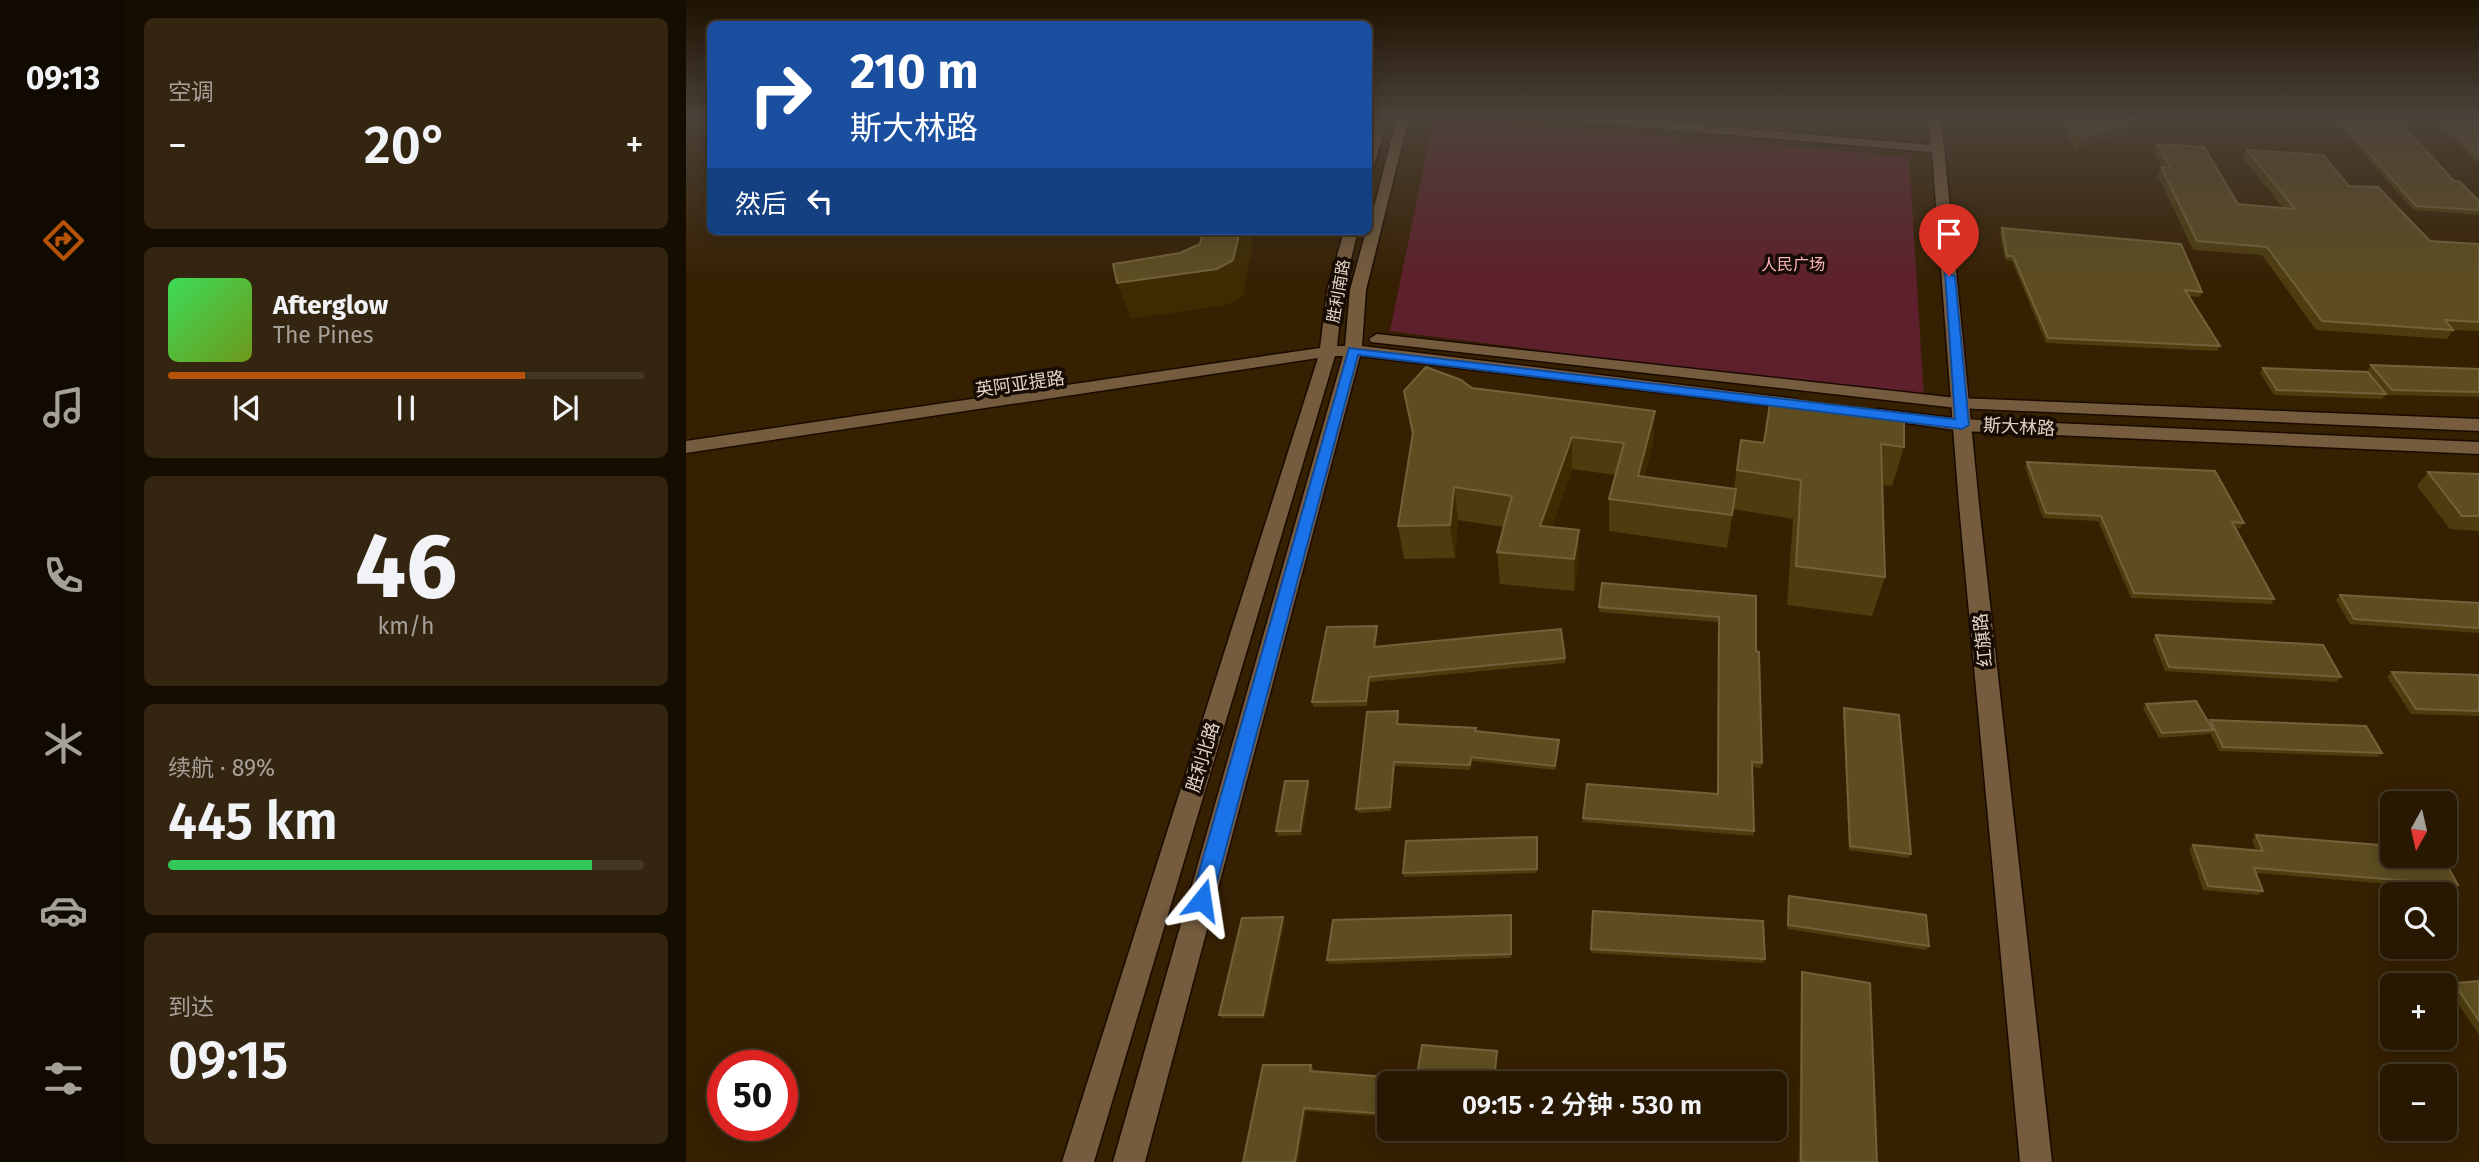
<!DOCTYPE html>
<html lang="zh">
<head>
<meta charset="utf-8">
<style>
	:root { --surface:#281802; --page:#342511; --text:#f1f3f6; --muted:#a5a099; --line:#443724; --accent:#b45309 }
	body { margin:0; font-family:"Fira Sans","Noto Sans SC",sans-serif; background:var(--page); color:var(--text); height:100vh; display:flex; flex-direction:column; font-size:26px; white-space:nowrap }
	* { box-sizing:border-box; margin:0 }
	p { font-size:23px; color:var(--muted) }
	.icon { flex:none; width:38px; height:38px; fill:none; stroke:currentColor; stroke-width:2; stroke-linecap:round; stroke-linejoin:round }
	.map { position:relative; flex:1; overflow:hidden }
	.sheet { display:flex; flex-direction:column; gap:18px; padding:18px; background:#160d01; width:560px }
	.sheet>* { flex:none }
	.hud { position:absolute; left:21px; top:21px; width:665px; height:214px; border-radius:10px; box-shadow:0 4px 18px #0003,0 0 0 2px var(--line); background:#1a4fa0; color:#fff; overflow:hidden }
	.needle { width:46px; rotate:188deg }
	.tools { position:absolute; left:1694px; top:791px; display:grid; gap:14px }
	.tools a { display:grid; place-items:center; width:77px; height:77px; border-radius:10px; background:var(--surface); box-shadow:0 4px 18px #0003,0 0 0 2px var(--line); font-size:35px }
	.speed { position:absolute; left:21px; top:1050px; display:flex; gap:14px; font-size:35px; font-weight:700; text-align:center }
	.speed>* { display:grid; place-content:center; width:91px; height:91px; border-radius:50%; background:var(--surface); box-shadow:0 4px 18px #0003,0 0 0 2px var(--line); line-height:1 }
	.speed .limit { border:10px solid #d22; background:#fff; color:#111 }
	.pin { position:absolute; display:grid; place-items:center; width:60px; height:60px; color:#fff; margin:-72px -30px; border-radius:50% 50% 50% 0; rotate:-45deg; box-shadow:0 0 7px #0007 }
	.pin .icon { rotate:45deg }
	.me { position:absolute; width:77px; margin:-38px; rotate:15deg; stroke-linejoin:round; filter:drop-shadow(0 0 5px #0008) }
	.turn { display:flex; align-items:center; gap:24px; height:147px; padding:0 28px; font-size:32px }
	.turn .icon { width:91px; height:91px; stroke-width:2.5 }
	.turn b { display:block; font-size:49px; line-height:60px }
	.then { display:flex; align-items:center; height:66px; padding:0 28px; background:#0003; gap:14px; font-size:26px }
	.big { font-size:52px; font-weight:600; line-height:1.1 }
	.sheet .tile { flex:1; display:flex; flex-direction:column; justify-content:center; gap:10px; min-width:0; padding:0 24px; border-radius:10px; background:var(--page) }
	.sheet .dial { align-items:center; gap:0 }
	.dial b { font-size:91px; line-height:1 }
	.song { display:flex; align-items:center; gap:21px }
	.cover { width:84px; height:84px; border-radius:10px; background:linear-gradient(135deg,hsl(130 70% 55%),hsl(80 70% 35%)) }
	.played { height:7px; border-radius:4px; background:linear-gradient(90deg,var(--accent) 75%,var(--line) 75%) }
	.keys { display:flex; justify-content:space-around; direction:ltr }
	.heat { display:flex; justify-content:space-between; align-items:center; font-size:38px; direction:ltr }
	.charge { height:10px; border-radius:5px; background:linear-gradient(90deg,#34c759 89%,var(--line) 0) }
	.trip { position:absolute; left:691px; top:1071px; width:410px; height:70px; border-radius:10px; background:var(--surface); box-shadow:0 4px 18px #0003,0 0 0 2px var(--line); font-weight:600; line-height:70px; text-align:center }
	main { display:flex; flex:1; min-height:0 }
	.tabs { display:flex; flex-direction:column; width:126px; justify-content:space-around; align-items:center; background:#100a01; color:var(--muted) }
	.tabs .icon { width:49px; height:49px }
	.tabs .current { color:var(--accent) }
	.tabs b { font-size:32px; color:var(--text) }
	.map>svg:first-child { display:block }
</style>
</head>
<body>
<main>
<nav class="tabs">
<b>09:13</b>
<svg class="icon current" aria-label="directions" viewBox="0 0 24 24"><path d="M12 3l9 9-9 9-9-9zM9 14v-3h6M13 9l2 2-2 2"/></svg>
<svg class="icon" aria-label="music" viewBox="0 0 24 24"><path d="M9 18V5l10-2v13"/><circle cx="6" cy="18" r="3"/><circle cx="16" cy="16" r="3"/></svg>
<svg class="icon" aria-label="phone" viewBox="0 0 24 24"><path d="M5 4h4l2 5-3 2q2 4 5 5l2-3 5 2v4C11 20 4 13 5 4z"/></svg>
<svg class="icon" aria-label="climate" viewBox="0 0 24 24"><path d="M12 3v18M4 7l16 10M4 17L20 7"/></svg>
<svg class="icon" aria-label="car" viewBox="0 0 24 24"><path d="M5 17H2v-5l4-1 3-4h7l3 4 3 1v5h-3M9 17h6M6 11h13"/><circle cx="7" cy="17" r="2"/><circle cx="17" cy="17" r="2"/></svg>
<svg class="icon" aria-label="filters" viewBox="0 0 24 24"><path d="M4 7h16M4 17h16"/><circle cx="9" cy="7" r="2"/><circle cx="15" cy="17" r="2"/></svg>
</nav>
<section class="sheet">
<div class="tile"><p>空调</p>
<div class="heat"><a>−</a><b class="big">20°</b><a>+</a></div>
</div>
<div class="tile">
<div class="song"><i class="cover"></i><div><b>Afterglow</b><p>The Pines</p></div></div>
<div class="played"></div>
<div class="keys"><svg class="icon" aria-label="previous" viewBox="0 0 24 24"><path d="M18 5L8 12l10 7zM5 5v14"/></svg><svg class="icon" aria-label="pause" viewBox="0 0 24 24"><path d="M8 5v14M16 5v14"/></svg><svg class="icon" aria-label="next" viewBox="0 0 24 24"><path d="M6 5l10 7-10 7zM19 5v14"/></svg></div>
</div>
<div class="tile dial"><b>46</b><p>km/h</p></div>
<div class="tile"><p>续航 · 89%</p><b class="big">445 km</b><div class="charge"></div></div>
<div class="tile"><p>到达</p><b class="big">09:15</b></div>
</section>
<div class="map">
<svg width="1793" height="1162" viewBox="0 0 1793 1162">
	<rect width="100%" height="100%" fill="#362002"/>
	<!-- green -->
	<path fill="#5e202d" d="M 748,117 L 1223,157 L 1238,399 L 704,331 Z"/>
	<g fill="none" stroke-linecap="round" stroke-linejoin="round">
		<defs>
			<path id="street" d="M 874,117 L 926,117 L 1245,145 L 1243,117 L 1255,117 L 1293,505 L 1366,1162 L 1334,1162 L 1273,505 L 1246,152 L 880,121 Z"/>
			<g id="secondary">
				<path d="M 690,117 L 702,117 L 688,166 L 682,170 L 682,143 Z"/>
				<path d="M 711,117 L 723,117 L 680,290 L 676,346 L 1111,399 L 1120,404 L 1111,409 L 674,356 L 459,1162 L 427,1162 L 657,356 L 649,356 L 408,1162 L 376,1162 L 632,358 L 0,453 L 0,441 L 634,348 L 641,291 L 658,231 L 672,231 L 657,291 L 651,346 L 659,346 L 664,290 L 680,231 L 682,231 Z"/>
				<path d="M 691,334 L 1271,398 L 1793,419 L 1793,431 L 1271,408 L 685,342 L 683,339 Z"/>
				<path d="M 1192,409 L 1276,419 L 1793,442 L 1793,454 L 1276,431 L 1186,418 L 1183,414 L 1186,410 Z"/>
			</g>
		</defs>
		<!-- street casing -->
		<use href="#street" stroke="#1a0a00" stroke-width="3"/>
		<!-- secondary casing -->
		<use href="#secondary" stroke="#1a0a00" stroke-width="3"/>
		<!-- street -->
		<use href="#street" fill="#765c3e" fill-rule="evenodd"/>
		<!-- secondary -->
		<use href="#secondary" fill="#765c3e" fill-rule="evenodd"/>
	</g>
	<!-- wall -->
	<g fill="#4d3d0e">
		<path d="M 1380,117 L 1461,117 L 1459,124 L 1390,151 L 1377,125 Z"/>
		<path d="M 1645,117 L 1709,117 L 1768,181 L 1793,201 L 1793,215 L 1727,210 Z"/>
		<path d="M 1745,117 L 1793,117 L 1793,164 Z"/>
		<path d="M 1471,144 L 1552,204 L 1597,208 L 1557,158 L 1561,150 L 1663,186 L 1744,241 L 1793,244 L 1793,331 L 1767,330 L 1761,339 L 1630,330 L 1576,255 L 1507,250 L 1472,176 L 1475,167 L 1476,167 L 1468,152 Z"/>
		<path d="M 1316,228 L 1516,292 L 1514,297 L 1502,296 L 1534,346 L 1531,351 L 1360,343 L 1326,261 L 1319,260 L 1314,233 Z"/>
		<path d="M 1685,365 L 1793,369 L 1793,397 L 1702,395 L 1682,370 Z"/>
		<path d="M 1577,368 L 1700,394 L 1696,399 L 1588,395 L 1574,373 Z"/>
		<path d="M 786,388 L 969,411 L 967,443 L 958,477 L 1048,489 L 1055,440 L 1077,443 L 1085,397 L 1218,447 L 1206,486 L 1196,485 L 1199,577 L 1186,616 L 1101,605 L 1107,519 L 1047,509 L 1041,548 L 923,531 L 923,499 L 930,475 L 886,469 L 866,527 L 893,530 L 893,562 L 888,591 L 814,584 L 811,552 L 818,527 L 772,520 L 769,558 L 718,559 L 712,526 L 726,437 L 718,391 Z"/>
		<path d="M 1341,462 L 1558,523 L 1554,528 L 1549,528 L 1588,599 L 1585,604 L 1445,598 L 1412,521 L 1357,518 L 1339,467 Z"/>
		<path d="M 1742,472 L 1793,474 L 1793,531 L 1764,529 L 1731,486 Z"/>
		<path d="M 1654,595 L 1793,603 L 1793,633 L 1664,624 L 1650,600 Z"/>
		<path d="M 1070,596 L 1070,651 L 1076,763 L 1075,768 L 1066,767 L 1068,831 L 1067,836 L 897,822 L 897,818 L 1031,794 L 1032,622 L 913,612 L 913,607 Z"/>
		<path d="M 692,631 L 689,647 L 879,658 L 879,663 L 684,682 L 681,706 L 628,707 L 626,702 Z"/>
		<path d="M 1470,635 L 1655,677 L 1650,682 L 1479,671 L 1467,640 Z"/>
		<path d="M 1706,672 L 1793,675 L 1793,716 L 1725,714 L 1701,677 Z"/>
		<path d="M 1460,704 L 1523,722 L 1524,720 L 1696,753 L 1691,757 L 1533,751 L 1524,733 L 1523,734 L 1473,738 L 1457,709 Z"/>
		<path d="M 1158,708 L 1225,854 L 1222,858 L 1163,850 L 1157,713 Z"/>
		<path d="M 713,716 L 712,724 L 873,740 L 869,770 L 786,761 L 784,770 L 709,766 L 705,811 L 672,813 L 670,809 Z"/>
		<path d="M 622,781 L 624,786 L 616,835 L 592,836 L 590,831 Z"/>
		<path d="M 1570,835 L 1772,885 L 1766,889 L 1570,873 L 1577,891 L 1572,895 L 1517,890 L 1503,849 L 1507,845 L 1570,850 L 1566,840 Z"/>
		<path d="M 851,837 L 851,873 L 718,877 L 717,873 Z"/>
		<path d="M 1103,896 L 1243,946 L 1240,950 L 1101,929 L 1101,900 Z"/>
		<path d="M 907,911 L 1079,959 L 1078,963 L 905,953 Z"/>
		<path d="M 597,917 L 599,922 L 579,1018 L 536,1018 L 533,1015 Z"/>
		<path d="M 826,919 L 825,958 L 643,964 L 641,960 Z"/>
		<path d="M 1116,972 L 1191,1162 L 1113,1162 L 1115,976 Z"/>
		<path d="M 1793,981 L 1793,1035 L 1761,987 L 1768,983 Z"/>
		<path d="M 812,1054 L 808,1083 L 732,1078 L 731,1075 Z"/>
		<path d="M 625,1065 L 627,1068 L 627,1071 L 740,1083 L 704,1083 L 704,1117 L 620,1111 L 612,1162 L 557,1162 Z"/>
	</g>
	<!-- shaded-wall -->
	<g fill="#3d2b01">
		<path d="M 1451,117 L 1461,117 L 1459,124 L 1390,151 L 1394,139 Z"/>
		<path d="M 554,231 L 564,231 L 567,245 L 557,296 L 541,305 L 445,319 L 431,283 Z"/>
		<path d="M 969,411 L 967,443 L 952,502 L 952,476 Z"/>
		<path d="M 886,437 L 886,469 L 856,556 L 854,526 Z"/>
		<path d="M 768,487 L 772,520 L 769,558 L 764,525 Z"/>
		<path d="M 893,530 L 893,562 L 888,591 L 888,559 Z"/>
		<path d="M 691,626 L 692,631 L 689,652 L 688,647 Z"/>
		<path d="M 683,677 L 684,682 L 681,706 L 680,701 Z"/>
		<path d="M 708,762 L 709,766 L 705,811 L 704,807 Z"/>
		<path d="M 622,781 L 624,786 L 616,835 L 614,831 Z"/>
		<path d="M 597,917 L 599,922 L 579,1018 L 577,1015 Z"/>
		<path d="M 811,1051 L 812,1054 L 808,1083 L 808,1080 Z"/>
		<path d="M 618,1108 L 620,1111 L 612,1162 L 609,1162 Z"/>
	</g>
	<!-- building -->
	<g fill="#5d4d21" stroke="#72623a" stroke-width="2">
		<path d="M 1383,117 L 1451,117 L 1394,139 Z"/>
		<path d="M 1651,117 L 1709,117 L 1768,181 L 1774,182 L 1793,201 L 1793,210 L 1730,206 Z"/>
		<path d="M 1752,117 L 1793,117 L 1793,157 Z"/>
		<path d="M 1471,144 L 1518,147 L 1552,204 L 1609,209 L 1561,150 L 1637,155 L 1663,186 L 1692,187 L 1744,241 L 1793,244 L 1793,322 L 1759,320 L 1767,330 L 1636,321 L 1581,247 L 1511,241 L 1475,167 L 1485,168 Z"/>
		<path d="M 1316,228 L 1495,244 L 1516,292 L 1499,290 L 1534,346 L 1362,338 L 1327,256 L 1321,256 Z"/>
		<path d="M 517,231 L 554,231 L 547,260 L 531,269 L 431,283 L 427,264 L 494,253 L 514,244 Z"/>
		<path d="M 1685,365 L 1793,369 L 1793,392 L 1706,390 Z"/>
		<path d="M 740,367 L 775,380 L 786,388 L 969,411 L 952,476 L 1050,489 L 1046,515 L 923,499 L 938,443 L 886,437 L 854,526 L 893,530 L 888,559 L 811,552 L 826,496 L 768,487 L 764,525 L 712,526 L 727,433 L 718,391 Z"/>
		<path d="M 1577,368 L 1682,372 L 1700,394 L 1591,390 Z"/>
		<path d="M 1085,397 L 1218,414 L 1218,447 L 1195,444 L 1199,577 L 1110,566 L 1115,480 L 1051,470 L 1055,440 L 1078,443 Z"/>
		<path d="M 1341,462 L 1529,471 L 1558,523 L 1546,522 L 1588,599 L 1448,593 L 1415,516 L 1360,513 Z"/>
		<path d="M 1742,472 L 1793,474 L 1793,516 L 1776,516 Z"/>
		<path d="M 916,583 L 1070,596 L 1070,651 L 1073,652 L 1076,763 L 1066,762 L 1068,831 L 897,818 L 901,784 L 1032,794 L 1033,617 L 913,607 Z"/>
		<path d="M 1654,595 L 1793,603 L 1793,628 L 1668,619 Z"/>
		<path d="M 691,626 L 688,647 L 875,629 L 879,658 L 683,677 L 680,701 L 626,702 L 641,627 Z"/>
		<path d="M 1470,635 L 1637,645 L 1655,677 L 1483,667 Z"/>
		<path d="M 1706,672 L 1793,675 L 1793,711 L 1730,709 Z"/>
		<path d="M 1510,701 L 1527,730 L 1476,733 L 1460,704 Z"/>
		<path d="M 1158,708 L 1213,715 L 1225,854 L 1164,846 Z"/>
		<path d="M 712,711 L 711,724 L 790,728 L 789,731 L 873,740 L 869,766 L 785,757 L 784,765 L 708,762 L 704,807 L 670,809 L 681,712 Z"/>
		<path d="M 1524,720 L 1680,726 L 1696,753 L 1537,747 Z"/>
		<path d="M 599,781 L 622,781 L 614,831 L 590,831 Z"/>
		<path d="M 1570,835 L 1706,846 L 1706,856 L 1756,856 L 1772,885 L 1568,868 L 1577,891 L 1522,886 L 1507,845 L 1577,851 Z"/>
		<path d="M 851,837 L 851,869 L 717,873 L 720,841 Z"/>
		<path d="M 1103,896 L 1240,915 L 1243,946 L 1102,925 Z"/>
		<path d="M 907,911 L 1077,921 L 1079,959 L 905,949 Z"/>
		<path d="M 825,915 L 825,954 L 641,960 L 647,920 Z"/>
		<path d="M 597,917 L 577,1015 L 533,1015 L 556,918 Z"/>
		<path d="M 1116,972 L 1184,983 L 1191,1162 L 1115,1162 Z"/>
		<path d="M 1793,981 L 1793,1021 L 1768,983 Z"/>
		<path d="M 736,1045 L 811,1051 L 808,1080 L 731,1075 Z"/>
		<path d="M 577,1065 L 625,1065 L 624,1071 L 739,1080 L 738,1083 L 704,1083 L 704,1114 L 618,1108 L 609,1162 L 557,1162 Z"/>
	</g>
	<!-- sky -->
	<linearGradient id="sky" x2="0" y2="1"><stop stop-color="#1e1201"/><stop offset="0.42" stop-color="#4c4239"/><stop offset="1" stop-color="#4c4239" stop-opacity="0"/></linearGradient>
	<rect width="1793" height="280" fill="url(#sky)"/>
	<!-- route -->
	<path fill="#1a73e8" stroke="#114b97" stroke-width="2" d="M 1259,273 L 1269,276 L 1283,425 L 1276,429 L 672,355 L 526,900 L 523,907 L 516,910 L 508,907 L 505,900 L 663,348 L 1269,419 Z"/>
	<g text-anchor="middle" stroke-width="7" stroke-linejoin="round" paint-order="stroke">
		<!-- far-park labels -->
		<g font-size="16" fill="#fdb3bd" stroke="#160c03">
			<text x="1107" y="270">人民广场</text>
		</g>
		<!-- far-street labels -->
		<g font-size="16" fill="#e2d3c3" stroke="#160c03">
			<text transform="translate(652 291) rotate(-80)" y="6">胜利南路</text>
		</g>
		<!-- street labels -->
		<g font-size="18" fill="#e2d3c3" stroke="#160c03">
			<text transform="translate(334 384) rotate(-8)" y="6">英阿亚提路</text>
			<text transform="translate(1333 427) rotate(3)" y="6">斯大林路</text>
			<text transform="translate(1297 640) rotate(-96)" y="6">红旗路</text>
			<text transform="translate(517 757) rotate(-73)" y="6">胜利北路</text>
		</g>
	</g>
</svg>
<div class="tools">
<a><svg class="needle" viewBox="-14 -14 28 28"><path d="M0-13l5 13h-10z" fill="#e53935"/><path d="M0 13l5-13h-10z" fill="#a5a099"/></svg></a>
<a><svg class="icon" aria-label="search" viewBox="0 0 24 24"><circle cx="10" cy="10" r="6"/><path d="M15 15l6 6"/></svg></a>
<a>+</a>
<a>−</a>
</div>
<div class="speed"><div class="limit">50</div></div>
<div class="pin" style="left:1263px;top:276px;background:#d93025"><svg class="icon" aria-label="arrive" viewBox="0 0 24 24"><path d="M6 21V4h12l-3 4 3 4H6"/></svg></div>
<svg class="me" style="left:516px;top:900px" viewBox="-20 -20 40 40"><path d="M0-17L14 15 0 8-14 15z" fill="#1a73e8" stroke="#fff" stroke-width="4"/></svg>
<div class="trip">09:15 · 2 分钟 · 530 m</div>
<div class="hud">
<div class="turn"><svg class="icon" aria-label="right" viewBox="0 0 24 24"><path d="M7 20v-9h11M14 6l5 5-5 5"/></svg><div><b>210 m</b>斯大林路</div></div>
<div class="then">然后<svg class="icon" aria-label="left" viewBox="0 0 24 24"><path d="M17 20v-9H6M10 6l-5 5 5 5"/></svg></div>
</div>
</div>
</main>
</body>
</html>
